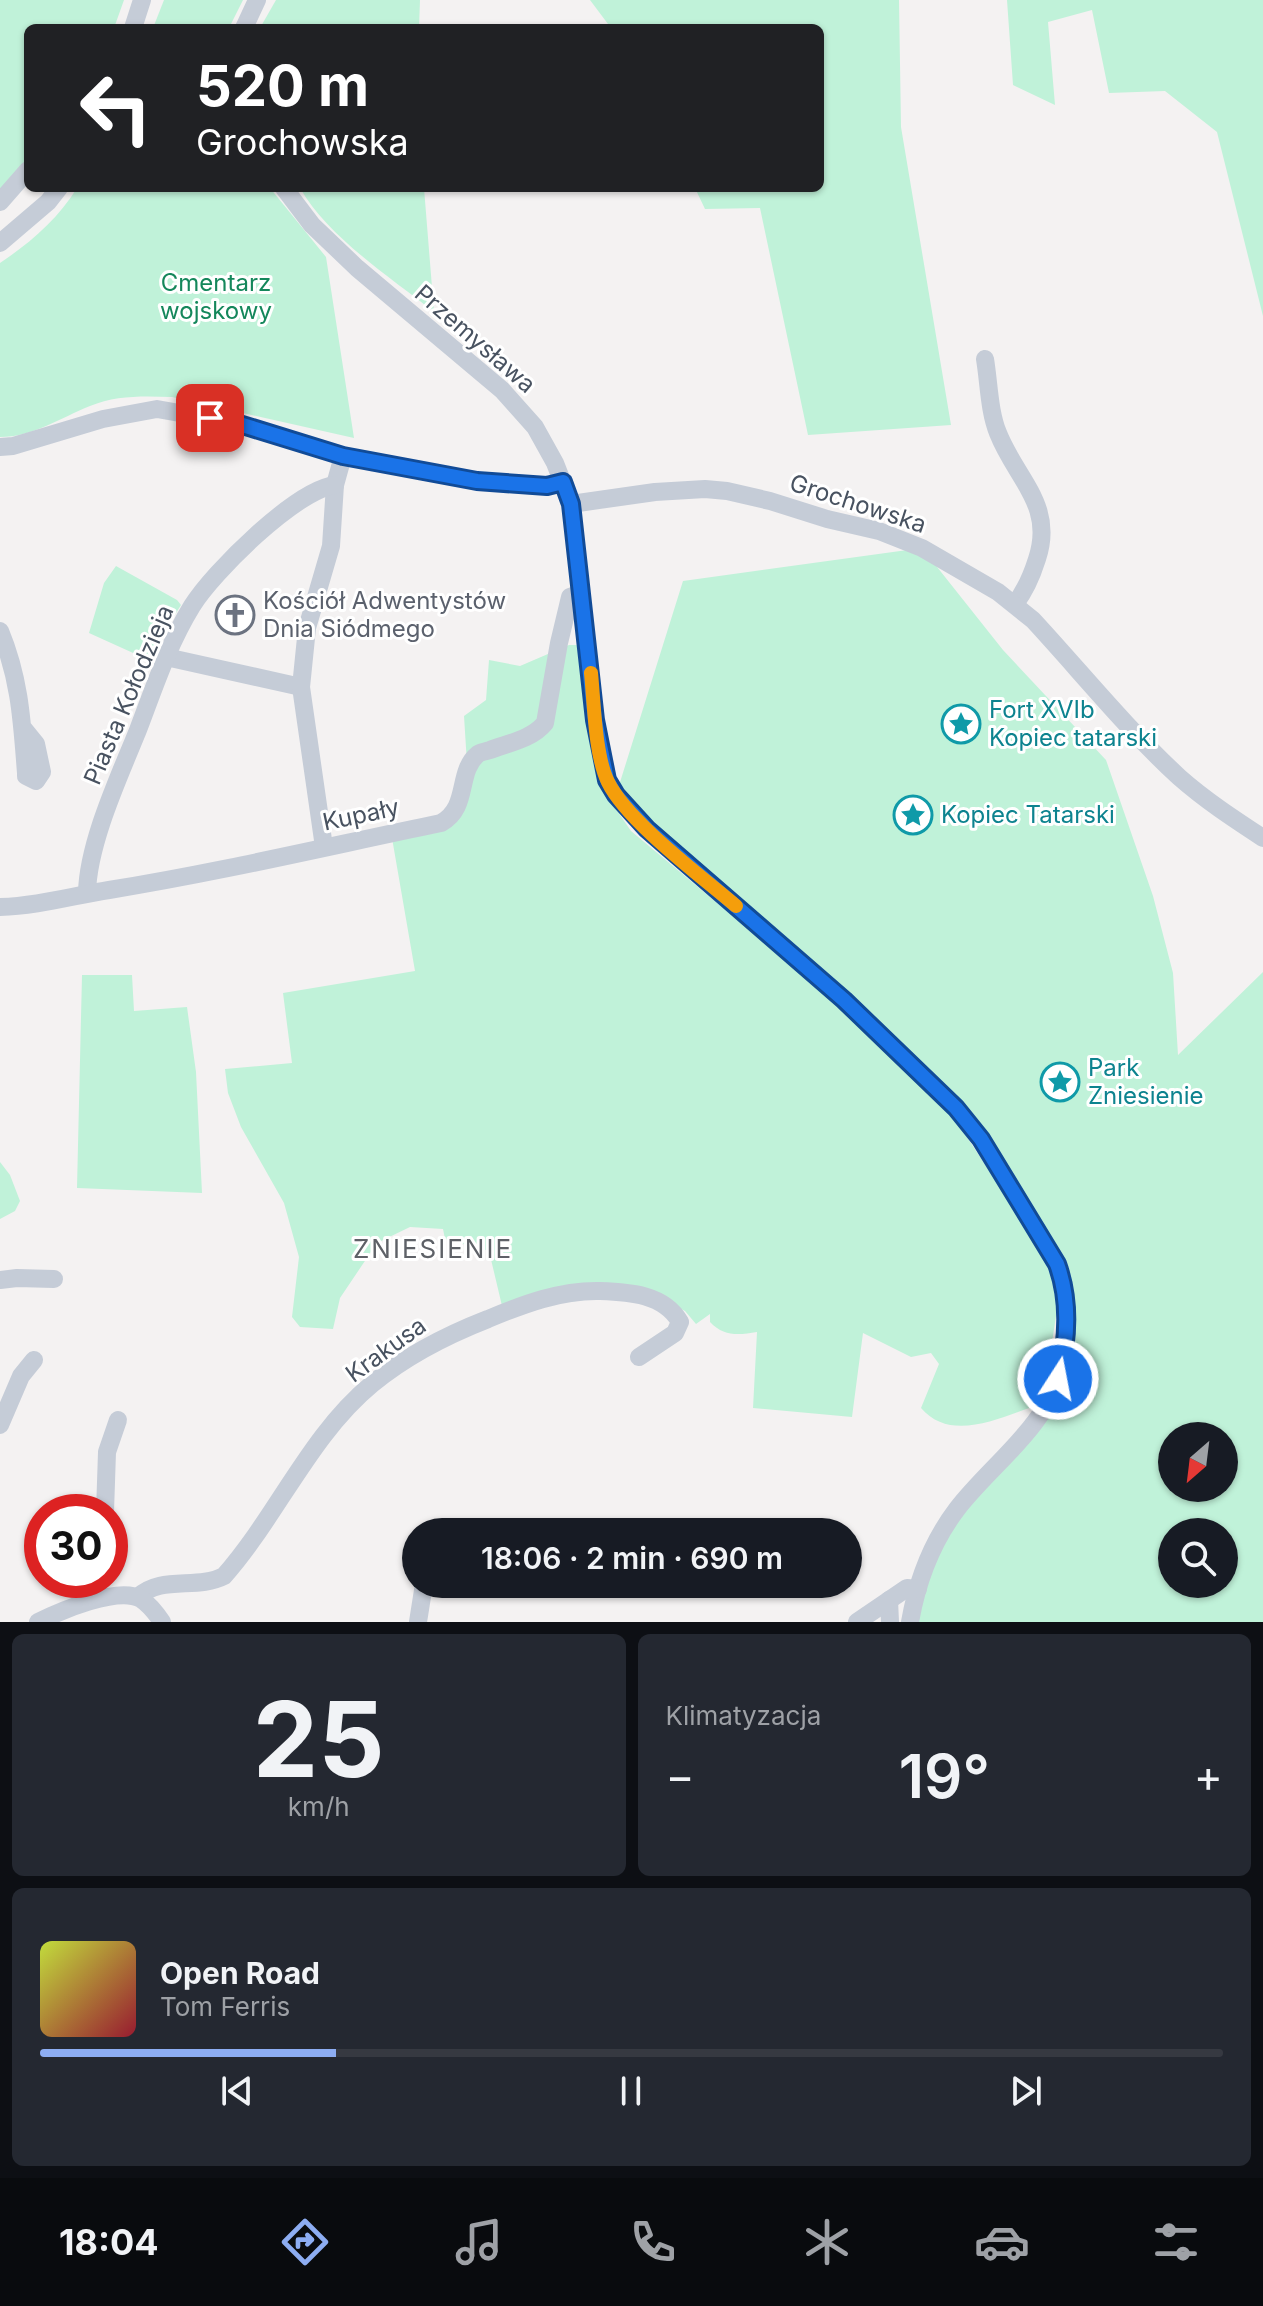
<!DOCTYPE html>
<html lang="pl">
<head>
<meta charset="utf-8">
<style>
	:root { --surface:#171b24; --page:#242831; --text:#f1f3f6; --muted:#9ea1a6; --line:#363941; --accent:#8dadf2 }
	body { margin:0; font-family:Inter,sans-serif; background:var(--page); color:var(--text); height:100vh; display:flex; flex-direction:column; font-size:30px; white-space:nowrap }
	* { box-sizing:border-box; margin:0 }
	p { font-size:26px; color:var(--muted) }
	.icon { flex:none; width:44px; height:44px; fill:none; stroke:currentColor; stroke-width:2; stroke-linecap:round; stroke-linejoin:round }
	.map { position:relative; height:1622px; overflow:hidden }
	.sheet { display:flex; flex-direction:column; gap:12px; padding:12px; background:#0d0f14; flex:1 }
	.sheet>* { flex:none }
	.guide { position:absolute; left:24px; top:24px; width:800px; height:168px; border-radius:12px; box-shadow:0 2px 6px #0004; background:#202124; color:#fff; overflow:hidden }
	.needle { width:52px; rotate:208deg }
	.tools { position:absolute; left:1158px; top:1422px; display:grid; gap:16px }
	.tools a { display:grid; place-items:center; width:80px; height:80px; border-radius:50%; background:var(--surface); box-shadow:0 2px 6px #0004; font-size:40px }
	.speed { position:absolute; left:24px; top:1494px; display:flex; gap:16px; font-size:40px; font-weight:700; text-align:center }
	.speed>* { display:grid; place-content:center; width:104px; height:104px; border-radius:50%; background:var(--surface); box-shadow:0 2px 6px #0004; line-height:1 }
	.speed .limit { border:12px solid #d22; background:#fff; color:#111 }
	.pin { position:absolute; display:grid; place-items:center; width:68px; height:68px; color:#fff; margin:-34px; border-radius:16px; box-shadow:0 4px 12px #0006 }
	.me { position:absolute; width:88px; margin:-44px; rotate:11deg; stroke-linejoin:round; filter:drop-shadow(0 0 6px #0008) }
	.turn { display:flex; align-items:center; gap:28px; height:168px; padding:0 40px; font-size:36px }
	.turn .icon { width:104px; height:104px; stroke-width:2.5 }
	.turn b { display:block; font-size:56px; line-height:68px }
	.big { font-size:60px; font-weight:600; line-height:1.1 }
	.sheet .widget { flex:1; display:flex; flex-direction:column; justify-content:center; gap:12px; min-width:0; padding:0 28px; border-radius:12px; background:var(--page) }
	.sheet .dial { align-items:center; gap:0 }
	.dial b { font-size:104px; line-height:1 }
	.song { display:flex; align-items:center; gap:24px }
	.cover { width:96px; height:96px; border-radius:12px; background:linear-gradient(135deg,hsl(70 70% 55%),hsl(350 70% 35%)) }
	.played { height:8px; border-radius:4px; background:linear-gradient(90deg,var(--accent) 25%,var(--line) 25%) }
	.keys { display:flex; justify-content:space-around; direction:ltr }
	.heat { display:flex; justify-content:space-between; align-items:center; font-size:44px; direction:ltr }
	.sheet .tiles { flex:1; display:grid; gap:12px; grid-template-columns:1fr 1fr }
	.widget:last-child { grid-column:span 2 }
	.trip { position:absolute; left:402px; top:1518px; width:460px; height:80px; border-radius:40px; background:var(--surface); box-shadow:0 2px 6px #0004; font-weight:600; line-height:80px; text-align:center }
	.tab-bar { display:flex; height:128px; justify-content:space-around; align-items:center; background:#090b0e; color:var(--muted) }
	.tab-bar .icon { width:56px; height:56px }
	.tab-bar .on { color:var(--accent) }
	.tab-bar b { font-size:36px; color:var(--text) }
	.map>svg:first-child { display:block }
</style>
</head>
<body>
<div class="map">
<svg width="1263" height="1622" viewBox="0 0 1263 1622">
	<rect width="100%" height="100%" fill="#f4f2f2"/>
	<!-- green -->
	<g fill="#c0f2d9" fill-rule="evenodd">
		<path d="M 0,0 L 124,0 L 114,28 L 28,28 L 28,184 L 0,209 Z"/>
		<path d="M 164,0 L 243,0 L 229,28 L 153,28 Z"/>
		<path d="M 276,0 L 420,0 L 419,28 L 260,28 Z"/>
		<path d="M 590,0 L 899,0 L 901,127 L 951,425 L 808,435 L 760,208 L 705,209 L 695,188 L 820,188 L 820,28 L 611,28 Z"/>
		<path d="M 1007,0 L 1263,0 L 1263,316 L 1217,132 L 1165,91 L 1109,93 L 1092,10 L 1048,22 L 1055,105 L 1013,85 Z"/>
		<path d="M 77,188 L 270,188 L 326,257 L 354,438 L 172,397 C 144,396 116,395 90,406 C 60,418 33,437 0,437 L 0,263 C 30,243 58,219 77,188 Z"/>
		<path d="M 300,188 L 424,188 L 434,312 C 390,277 328,237 300,188 Z"/>
		<path d="M 922,548 L 1003,650 L 1106,760 L 1153,896 L 1173,973 L 1178,1055 L 1263,972 L 1263,1622 L 910,1622 L 933,1549 L 1058,1379 L 1064,1285 L 981,1139 L 616,795 L 683,581 ZM 1172,1436 L 1224,1436 L 1224,1488 L 1172,1488 ZM 1172,1532 L 1224,1532 L 1224,1584 L 1172,1584 Z"/>
		<path d="M 116,566 L 177,600 L 181,605 L 166,629 L 153,662 L 89,633 L 104,583 Z"/>
		<path d="M 569,645 L 576,645 L 583,649 L 609,799 L 631,831 L 832,999 L 951,1113 L 1041,1249 L 1060,1290 L 1047,1375 L 1032,1407 C 997,1419 950,1442 921,1408 L 939,1364 L 931,1353 L 911,1357 L 863,1333 L 852,1417 L 753,1408 L 757,1332 C 739,1335 724,1337 710,1322 L 710,1314 L 696,1324 L 685,1311 L 648,1292 L 503,1310 L 489,1251 L 445,1239 L 443,1229 L 410,1227 L 377,1243 L 340,1298 L 333,1329 L 300,1327 L 292,1317 L 299,1257 L 284,1203 L 241,1127 L 228,1093 L 225,1069 L 292,1063 L 283,993 L 415,971 L 392,838 L 428,832 L 469,795 L 464,716 L 486,700 L 489,660 L 520,666 Z"/>
		<path d="M 82,975 L 132,975 L 134,1011 L 187,1007 L 196,1072 L 202,1193 L 77,1188 Z"/>
		<path d="M 0,1162 L 10,1175 L 20,1201 L 15,1211 L 0,1219 Z"/>
	</g>
	<g fill="none" stroke-linecap="round" stroke-linejoin="round">
		<!-- minor -->
		<g stroke="#c5ccd7" stroke-width="18">
			<path d="M 133,28 L 142,0"/>
			<path d="M 244,28 L 257,0"/>
			<path d="M 284,188 L 312,225 L 357,268 L 502,390 L 535,427 L 555,463 L 571,504 L 595,720 L 607,780 L 616,795 L 647,829 L 844,1000 L 956,1108 L 981,1139 L 1057,1264 C 1075,1314 1068,1379 1035,1422 C 1012,1453 981,1478 957,1509 C 932,1542 917,1582 910,1622"/>
			<path d="M 0,202 L 28,170"/>
			<path d="M 0,243 L 48,202 L 59,188"/>
			<path d="M 985,359 C 989,383 989,411 998,433 C 1016,479 1055,505 1037,559 C 1032,575 1025,591 1015,604"/>
			<path d="M 0,447 L 13,446 L 103,419 L 157,409 L 236,423 L 343,456 L 477,481 L 547,486 L 563,482"/>
			<path d="M 571,504 L 655,492 L 705,489 L 727,491 L 770,501 L 827,519 L 879,531 L 922,548 L 998,592 L 1033,620 C 1081,672 1127,729 1179,777 C 1205,800 1234,819 1263,838"/>
			<path d="M 0,631 C 20,679 22,722 26,773 L 26,776 L 36,781 L 42,772 L 36,744 L 23,728"/>
			<path d="M 166,657 L 301,687"/>
			<path d="M 324,847 L 301,687 L 307,628 L 331,546 L 335,485 L 343,456"/>
			<path d="M 87,893 C 88,843 119,777 138,730 C 154,688 168,645 192,606 C 213,572 296,490 335,485"/>
			<path d="M 0,907 C 37,906 72,896 109,890 C 220,872 330,846 441,823 C 470,807 456,772 478,754 C 481,752 486,751 490,750 C 509,743 532,739 545,723 L 559,643 L 570,597 L 581,593"/>
			<path d="M 0,1280 L 17,1278 L 54,1279"/>
			<path d="M 0,1425 L 21,1376 L 34,1360"/>
			<path d="M 105,1512 L 107,1452 L 118,1420"/>
			<path d="M 470,1532 L 484,1528"/>
			<path d="M 138,1597 C 161,1575 197,1590 224,1576 C 277,1516 310,1435 372,1384 C 407,1355 447,1335 488,1319 C 524,1304 561,1290 600,1291 C 629,1292 664,1294 680,1322 L 675,1333 L 639,1357"/>
			<path d="M 889,1600 L 890,1622"/>
			<path d="M 38,1622 C 60,1611 118,1586 141,1599 C 150,1605 156,1613 162,1622"/>
			<path d="M 418,1622 L 424,1584"/>
			<path d="M 857,1622 L 907,1588 L 918,1589"/>
		</g>
	</g>
	<g fill="none" stroke-linecap="round" stroke-linejoin="round">
		<defs>
			<path id="route" d="M 210,418 L 236,423 L 343,456 L 477,481 L 547,486 L 563,482 L 571,504 L 595,720 L 607,780 L 616,795 L 647,829 L 844,1000 L 956,1108 L 981,1139 L 1057,1264 C 1070,1300 1068,1341 1058,1379"/>
		</defs>
		<!-- route casing -->
		<use href="#route" stroke="#114b97" stroke-width="20"/>
		<!-- route -->
		<use href="#route" stroke="#1a73e8" stroke-width="14"/>
		<!-- slow -->
		<path stroke="#f59e0b" stroke-width="14" d="M 591,673 C 594,702 595,756 608,782 C 627,821 701,876 736,906"/>
	</g>
	<!-- icons -->
	<defs>
		<symbol id="church-ring" viewBox="-11 -11 22 22"><circle r="9.5" fill="#fff" stroke="#6b7280" stroke-width="1.5"/><path d="M-1.2-6h2.4v3.5h3.3v2.4h-3.3V6h-2.4V-.1h-3.3v-2.4h3.3Z" fill="#6b7280"/></symbol>
		<symbol id="sight-ring" viewBox="-11 -11 22 22"><circle r="9.5" fill="#fff" stroke="#0f9aa8" stroke-width="1.5"/><path d="M0-6L1.8-2.2L6-1.7L2.9 1.2L3.7 5.4L0 3.3L-3.7 5.4L-2.9 1.2L-6-1.7L-1.8-2.2Z" fill="#0f9aa8"/></symbol>
	</defs>
	<g fill-rule="evenodd">
		<use href="#church-ring" x="213" y="593" width="44" height="44"/>
		<use href="#sight-ring" x="939" y="702" width="44" height="44"/>
		<use href="#sight-ring" x="891" y="793" width="44" height="44"/>
		<use href="#sight-ring" x="1038" y="1060" width="44" height="44"/>
	</g>
	<g text-anchor="middle" stroke-width="6" stroke-linejoin="round" paint-order="stroke">
		<!-- park labels -->
		<g font-size="24" fill="#14875b" stroke="#fff">
			<text x="216" y="291">Cmentarz<tspan x="216" dy="28">wojskowy</tspan></text>
		</g>
		<!-- street labels -->
		<g font-size="24" fill="#485260" stroke="#fff">
			<text transform="translate(475 339) rotate(41)" y="8">Przemysława</text>
			<text transform="translate(858 504) rotate(18)" y="8">Grochowska</text>
			<text transform="translate(129 695) rotate(-67)" y="8">Piasta Kołodzieja</text>
			<text transform="translate(361 815) rotate(-12)" y="8">Kupały</text>
			<text transform="translate(386 1350) rotate(-36)" y="8">Krakusa</text>
		</g>
		<!-- worship labels -->
		<g font-size="24" fill="#5b616d" stroke="#fff" text-anchor="start">
			<text x="263" y="609">Kościół Adwentystów<tspan x="263" dy="28">Dnia Siódmego</tspan></text>
		</g>
		<!-- culture labels -->
		<g font-size="24" fill="#0d838f" stroke="#fff" text-anchor="start">
			<text x="989" y="718">Fort XVIb<tspan x="989" dy="28">Kopiec tatarski</tspan></text>
			<text x="941" y="823">Kopiec Tatarski</text>
			<text x="1088" y="1076">Park<tspan x="1088" dy="28">Zniesienie</tspan></text>
		</g>
		<!-- neighbourhood labels -->
		<g font-size="26" letter-spacing="2" fill="#5e6167" stroke="#fff">
			<text x="433" y="1258">ZNIESIENIE</text>
		</g>
	</g>
</svg>
<div class="tools">
<a><svg class="needle" viewBox="-14 -14 28 28"><path d="M0-13l5 13h-10z" fill="#e53935"/><path d="M0 13l5-13h-10z" fill="#9ea1a6"/></svg></a>
<a><svg class="icon" aria-label="search" viewBox="0 0 24 24"><circle cx="10" cy="10" r="6"/><path d="M15 15l6 6"/></svg></a>
</div>
<div class="speed"><div class="limit">30</div></div>
<div class="pin" style="left:210px;top:418px;background:#d93025"><svg class="icon" aria-label="arrive" viewBox="0 0 24 24"><path d="M6 21V4h12l-3 4 3 4H6"/></svg></div>
<svg class="me" style="left:1058px;top:1379px" viewBox="-20 -20 40 40"><circle r="17" fill="#1a73e8" stroke="#fff" stroke-width="3"/><path d="M0-11L8 9 0 5-8 9z" fill="#fff"/></svg>
<div class="trip">18:06 · 2 min · 690 m</div>
<div class="guide">
<div class="turn"><svg class="icon" aria-label="left" viewBox="0 0 24 24"><path d="M17 20v-9H6M10 6l-5 5 5 5"/></svg><div><b>520 m</b>Grochowska</div></div>
</div>
</div>
<section class="sheet">
<div class="tiles">
<div class="widget dial"><b>25</b><p>km/h</p></div>
<div class="widget"><p>Klimatyzacja</p>
<div class="heat"><a>−</a><b class="big">19°</b><a>+</a></div>
</div>
<div class="widget">
<div class="song"><i class="cover"></i><div><b>Open Road</b><p>Tom Ferris</p></div></div>
<div class="played"></div>
<div class="keys"><svg class="icon" aria-label="previous" viewBox="0 0 24 24"><path d="M18 5L8 12l10 7zM5 5v14"/></svg><svg class="icon" aria-label="pause" viewBox="0 0 24 24"><path d="M8 5v14M16 5v14"/></svg><svg class="icon" aria-label="next" viewBox="0 0 24 24"><path d="M6 5l10 7-10 7zM19 5v14"/></svg></div>
</div>
</div>
</section>
<nav class="tab-bar">
<b>18:04</b>
<svg class="icon on" aria-label="directions" viewBox="0 0 24 24"><path d="M12 3l9 9-9 9-9-9zM9 14v-3h6M13 9l2 2-2 2"/></svg>
<svg class="icon" aria-label="music" viewBox="0 0 24 24"><path d="M9 18V5l10-2v13"/><circle cx="6" cy="18" r="3"/><circle cx="16" cy="16" r="3"/></svg>
<svg class="icon" aria-label="phone" viewBox="0 0 24 24"><path d="M5 4h4l2 5-3 2q2 4 5 5l2-3 5 2v4C11 20 4 13 5 4z"/></svg>
<svg class="icon" aria-label="climate" viewBox="0 0 24 24"><path d="M12 3v18M4 7l16 10M4 17L20 7"/></svg>
<svg class="icon" aria-label="car" viewBox="0 0 24 24"><path d="M5 17H2v-5l4-1 3-4h7l3 4 3 1v5h-3M9 17h6M6 11h13"/><circle cx="7" cy="17" r="2"/><circle cx="17" cy="17" r="2"/></svg>
<svg class="icon" aria-label="filters" viewBox="0 0 24 24"><path d="M4 7h16M4 17h16"/><circle cx="9" cy="7" r="2"/><circle cx="15" cy="17" r="2"/></svg>
</nav>
</body>
</html>
